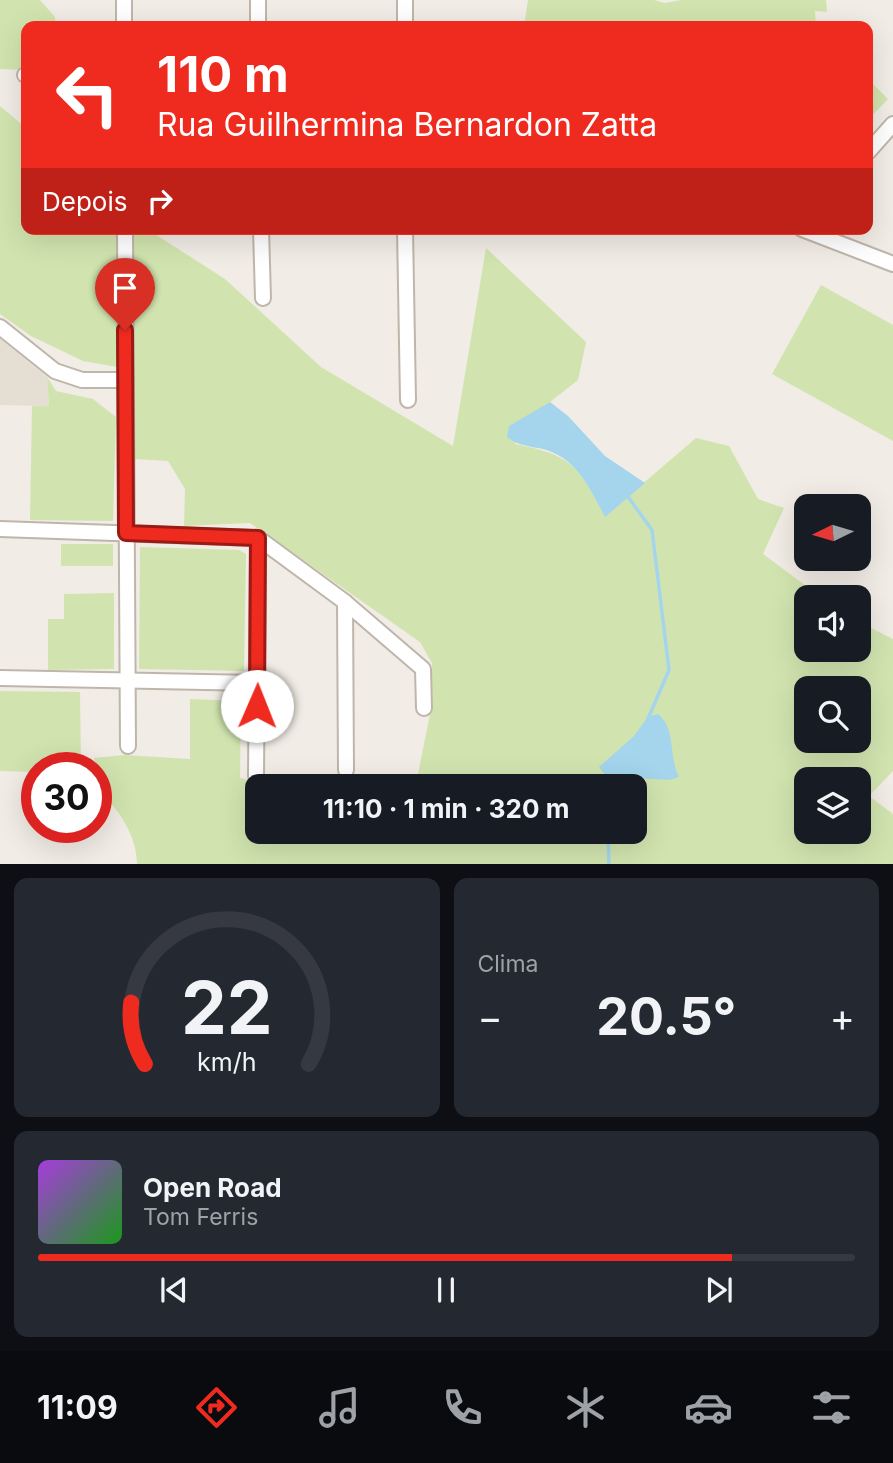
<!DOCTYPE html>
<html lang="pt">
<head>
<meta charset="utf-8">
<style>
	:root { --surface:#171b24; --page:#242831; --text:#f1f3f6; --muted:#9ea1a6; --line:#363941; --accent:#ef2a1f }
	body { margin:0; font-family:Inter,sans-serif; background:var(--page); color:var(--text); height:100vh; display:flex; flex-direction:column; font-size:26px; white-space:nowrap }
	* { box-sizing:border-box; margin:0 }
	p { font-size:23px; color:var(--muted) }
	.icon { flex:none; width:38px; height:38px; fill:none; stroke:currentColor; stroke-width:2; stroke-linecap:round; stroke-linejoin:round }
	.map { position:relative; height:864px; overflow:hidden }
	.panel { display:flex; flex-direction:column; gap:14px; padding:14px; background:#0d0f14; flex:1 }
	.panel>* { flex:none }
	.banner { position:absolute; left:21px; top:21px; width:852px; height:214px; border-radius:14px; box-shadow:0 7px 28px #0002; background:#ef2a1f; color:#fff; overflow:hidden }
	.needle { width:46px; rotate:265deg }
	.tools { position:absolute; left:794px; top:494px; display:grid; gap:14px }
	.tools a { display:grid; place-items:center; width:77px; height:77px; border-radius:14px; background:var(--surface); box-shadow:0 7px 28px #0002; font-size:35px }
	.speed { position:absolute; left:21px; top:752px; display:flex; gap:14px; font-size:35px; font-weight:700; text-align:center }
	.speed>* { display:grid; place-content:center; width:91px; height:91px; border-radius:50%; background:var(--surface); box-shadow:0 7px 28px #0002; line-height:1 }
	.speed .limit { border:10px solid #d22; background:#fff; color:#111 }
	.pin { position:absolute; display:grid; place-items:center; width:60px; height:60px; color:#fff; margin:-72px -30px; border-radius:50% 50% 50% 0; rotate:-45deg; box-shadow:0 0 7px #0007 }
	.pin .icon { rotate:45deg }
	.me { position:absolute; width:77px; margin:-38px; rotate:1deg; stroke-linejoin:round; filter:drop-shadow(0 0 5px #0008) }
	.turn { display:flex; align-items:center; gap:24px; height:147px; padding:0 21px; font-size:32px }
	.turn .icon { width:91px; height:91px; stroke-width:2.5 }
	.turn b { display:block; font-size:49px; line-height:60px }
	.then { display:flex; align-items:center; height:66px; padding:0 21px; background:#0003; gap:14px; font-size:26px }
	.big { font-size:52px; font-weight:700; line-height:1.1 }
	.panel .tile { flex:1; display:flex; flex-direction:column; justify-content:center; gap:10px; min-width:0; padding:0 24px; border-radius:14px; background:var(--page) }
	.panel .dial { align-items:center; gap:0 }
	.dial svg { height:182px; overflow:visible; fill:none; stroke:var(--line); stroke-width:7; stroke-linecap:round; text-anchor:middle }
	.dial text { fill:var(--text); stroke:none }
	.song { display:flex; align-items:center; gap:21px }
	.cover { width:84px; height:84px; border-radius:10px; background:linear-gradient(135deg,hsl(280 70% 55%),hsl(120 70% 35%)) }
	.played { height:7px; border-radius:4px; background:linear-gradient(90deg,var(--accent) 85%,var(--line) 85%) }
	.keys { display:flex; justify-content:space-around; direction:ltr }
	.heat { display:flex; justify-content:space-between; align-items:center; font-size:38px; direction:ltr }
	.panel .tiles { flex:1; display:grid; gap:14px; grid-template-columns:1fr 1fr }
	.tile:last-child { grid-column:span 2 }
	.trip { position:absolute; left:245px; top:774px; width:402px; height:70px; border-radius:14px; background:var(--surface); box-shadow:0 7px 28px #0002; font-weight:700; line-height:70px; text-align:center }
	.tabs { display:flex; height:112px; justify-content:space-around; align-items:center; background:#090b0e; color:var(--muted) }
	.tabs .icon { width:49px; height:49px }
	.tabs .current { color:var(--accent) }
	.tabs b { font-size:32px; color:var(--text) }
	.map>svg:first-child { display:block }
</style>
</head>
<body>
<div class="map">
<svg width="893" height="865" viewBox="0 0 893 865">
	<rect width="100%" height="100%" fill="#f1ece5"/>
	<!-- residential -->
	<path fill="#e5ded3" d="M 0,339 L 47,377 L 49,406 L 0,405 Z"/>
	<!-- green -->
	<g fill="#d1e4af" fill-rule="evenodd">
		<path d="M 0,0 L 40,0 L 55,17 L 56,26 L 26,26 L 26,70 L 0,69 Z"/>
		<path d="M 528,0 L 654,0 L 665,3 L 681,0 L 826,0 L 827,12 L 815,11 L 816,26 L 524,26 Z"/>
		<path d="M 868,79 L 888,99 L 868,120 Z"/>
		<path d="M 0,106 L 26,128 L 26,229 L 117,229 L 117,367 L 83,361 L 31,336 L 0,314 Z"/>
		<path d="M 132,229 L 147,229 L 225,279 L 321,367 L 453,446 L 486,248 L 586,342 L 578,380 L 550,402 L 515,444 C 573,455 579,467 605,516 L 696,438 L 729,446 L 758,499 L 784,508 L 763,554 L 821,597 L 807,597 L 807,649 L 859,649 L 859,622 L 893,639 L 893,771 L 869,796 L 893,814 L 893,864 L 137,864 C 137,834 117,807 96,788 L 94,758 L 124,755 L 190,759 L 190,699 L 241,701 L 240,778 L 276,786 L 257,786 L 257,831 L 635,831 L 635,786 L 340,786 L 417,779 L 432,704 L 432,663 L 420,642 L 250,523 L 184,526 L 185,489 L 168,461 L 134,459 ZM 807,688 L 859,688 L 859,740 L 807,740 ZM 807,779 L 859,779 L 859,831 L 807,831 Z"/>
		<path d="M 821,285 L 893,325 L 893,441 L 772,374 Z"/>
		<path d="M 47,377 L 56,391 L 93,399 L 116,417 L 113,521 L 30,520 L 32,406 L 49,406 Z"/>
		<rect x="61" y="544" width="52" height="22"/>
		<path d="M 140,547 L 239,550 L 246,554 L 244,671 L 139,669 Z"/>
		<path d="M 114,593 L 114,669 L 48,670 L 48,619 L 64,619 L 64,594 Z"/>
		<path d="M 0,691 L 80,692 L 81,768 L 37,768 L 37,772 L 0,771 Z"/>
	</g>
	<!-- water -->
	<g fill="#a4d5ec">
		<path d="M 550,402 L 568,416 L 605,456 L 645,483 L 605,517 C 590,489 577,458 543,449 C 529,446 518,446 507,437 L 509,426 Z"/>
		<path d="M 658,714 C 677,730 668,756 679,777 L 669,780 L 606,776 L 599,767 L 634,736 L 648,717 Z"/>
	</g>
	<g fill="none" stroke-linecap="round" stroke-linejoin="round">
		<!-- stream -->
		<g stroke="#a4d5ec" stroke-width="3.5">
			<path d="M 626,494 L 652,530 L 669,670 L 647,721"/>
			<path d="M 619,786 L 625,773"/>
			<path d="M 608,831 L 609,865"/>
		</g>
		<defs>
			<g id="minor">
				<path d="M 405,0 L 405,26"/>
				<path d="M 124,26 L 124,0"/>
				<path d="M 258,26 L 258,0"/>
				<path d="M 25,75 L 26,75"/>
				<path d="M 868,152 L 893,124"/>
				<path d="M 125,229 L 128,746"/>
				<path d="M 261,229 L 263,298"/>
				<path d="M 405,229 L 408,400"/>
				<path d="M 802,229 L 893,264"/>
				<path d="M 0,327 L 55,371 L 82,380 L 125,380"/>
				<path d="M 0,529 L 258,538"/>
				<path d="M 258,538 L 345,602 L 423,669 L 424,708"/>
				<path d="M 345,602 L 346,770"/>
				<path d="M 0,678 L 258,683"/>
				<path d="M 256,776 L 258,538"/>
			</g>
		</defs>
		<!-- minor casing -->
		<use href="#minor" stroke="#bfb6ab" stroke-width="18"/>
		<!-- minor -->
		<use href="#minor" stroke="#fff" stroke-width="14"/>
	</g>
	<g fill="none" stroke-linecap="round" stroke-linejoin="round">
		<defs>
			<path id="route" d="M 125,330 L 126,533 L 258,538 L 257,706"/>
		</defs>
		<!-- route casing -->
		<use href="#route" stroke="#9b1b14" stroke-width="18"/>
		<!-- route -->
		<use href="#route" stroke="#ef2a1f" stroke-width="12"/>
	</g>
</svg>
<div class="tools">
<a><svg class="needle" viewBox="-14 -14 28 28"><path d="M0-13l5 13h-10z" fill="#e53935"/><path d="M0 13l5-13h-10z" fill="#9ea1a6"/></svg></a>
<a><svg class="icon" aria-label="sound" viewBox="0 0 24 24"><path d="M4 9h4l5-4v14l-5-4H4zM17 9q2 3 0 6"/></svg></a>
<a><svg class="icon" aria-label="search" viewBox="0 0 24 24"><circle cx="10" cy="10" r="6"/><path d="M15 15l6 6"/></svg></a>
<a><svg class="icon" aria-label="layers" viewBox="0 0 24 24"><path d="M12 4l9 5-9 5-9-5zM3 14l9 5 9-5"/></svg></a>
</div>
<div class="speed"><div class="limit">30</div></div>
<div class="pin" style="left:125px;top:330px;background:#d93025"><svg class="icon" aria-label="arrive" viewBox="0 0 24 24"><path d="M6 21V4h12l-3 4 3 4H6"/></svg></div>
<svg class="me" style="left:257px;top:706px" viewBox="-20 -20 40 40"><circle r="19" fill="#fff"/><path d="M0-13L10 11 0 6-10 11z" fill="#ef2a1f"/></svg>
<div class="trip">11:10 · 1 min · 320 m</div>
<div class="banner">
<div class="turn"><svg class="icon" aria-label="left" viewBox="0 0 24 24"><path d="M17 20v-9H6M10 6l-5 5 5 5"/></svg><div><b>110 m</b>Rua Guilhermina Bernardon Zatta</div></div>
<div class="then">Depois<svg class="icon" aria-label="right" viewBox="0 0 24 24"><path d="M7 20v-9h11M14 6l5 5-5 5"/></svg></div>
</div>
</div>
<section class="panel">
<div class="tiles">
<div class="tile dial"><svg viewBox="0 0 100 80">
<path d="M14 69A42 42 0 1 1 86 69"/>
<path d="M14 69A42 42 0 0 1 8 42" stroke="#ef2a1f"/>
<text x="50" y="56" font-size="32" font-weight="700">22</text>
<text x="50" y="72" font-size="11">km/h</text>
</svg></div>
<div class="tile"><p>Clima</p>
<div class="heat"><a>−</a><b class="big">20.5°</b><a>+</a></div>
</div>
<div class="tile">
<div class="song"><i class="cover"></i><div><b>Open Road</b><p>Tom Ferris</p></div></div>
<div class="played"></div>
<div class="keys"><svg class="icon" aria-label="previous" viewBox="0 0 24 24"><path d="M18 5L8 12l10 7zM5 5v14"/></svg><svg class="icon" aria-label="pause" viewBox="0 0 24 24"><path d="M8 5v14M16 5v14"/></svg><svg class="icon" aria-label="next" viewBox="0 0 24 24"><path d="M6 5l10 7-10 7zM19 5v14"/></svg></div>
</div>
</div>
</section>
<nav class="tabs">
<b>11:09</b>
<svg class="icon current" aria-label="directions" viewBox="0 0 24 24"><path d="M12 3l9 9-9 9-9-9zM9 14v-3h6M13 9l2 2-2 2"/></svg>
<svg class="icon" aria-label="music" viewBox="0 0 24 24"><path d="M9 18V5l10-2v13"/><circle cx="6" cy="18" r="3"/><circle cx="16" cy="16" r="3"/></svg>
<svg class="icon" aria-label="phone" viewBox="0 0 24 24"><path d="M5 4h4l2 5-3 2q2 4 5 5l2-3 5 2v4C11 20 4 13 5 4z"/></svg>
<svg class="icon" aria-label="climate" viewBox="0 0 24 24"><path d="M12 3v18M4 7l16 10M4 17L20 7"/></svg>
<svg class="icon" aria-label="car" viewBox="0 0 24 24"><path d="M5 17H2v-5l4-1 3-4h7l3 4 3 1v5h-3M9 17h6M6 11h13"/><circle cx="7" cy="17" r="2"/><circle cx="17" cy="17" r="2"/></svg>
<svg class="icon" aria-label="filters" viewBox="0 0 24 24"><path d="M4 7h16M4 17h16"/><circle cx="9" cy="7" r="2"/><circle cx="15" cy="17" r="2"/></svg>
</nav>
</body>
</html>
